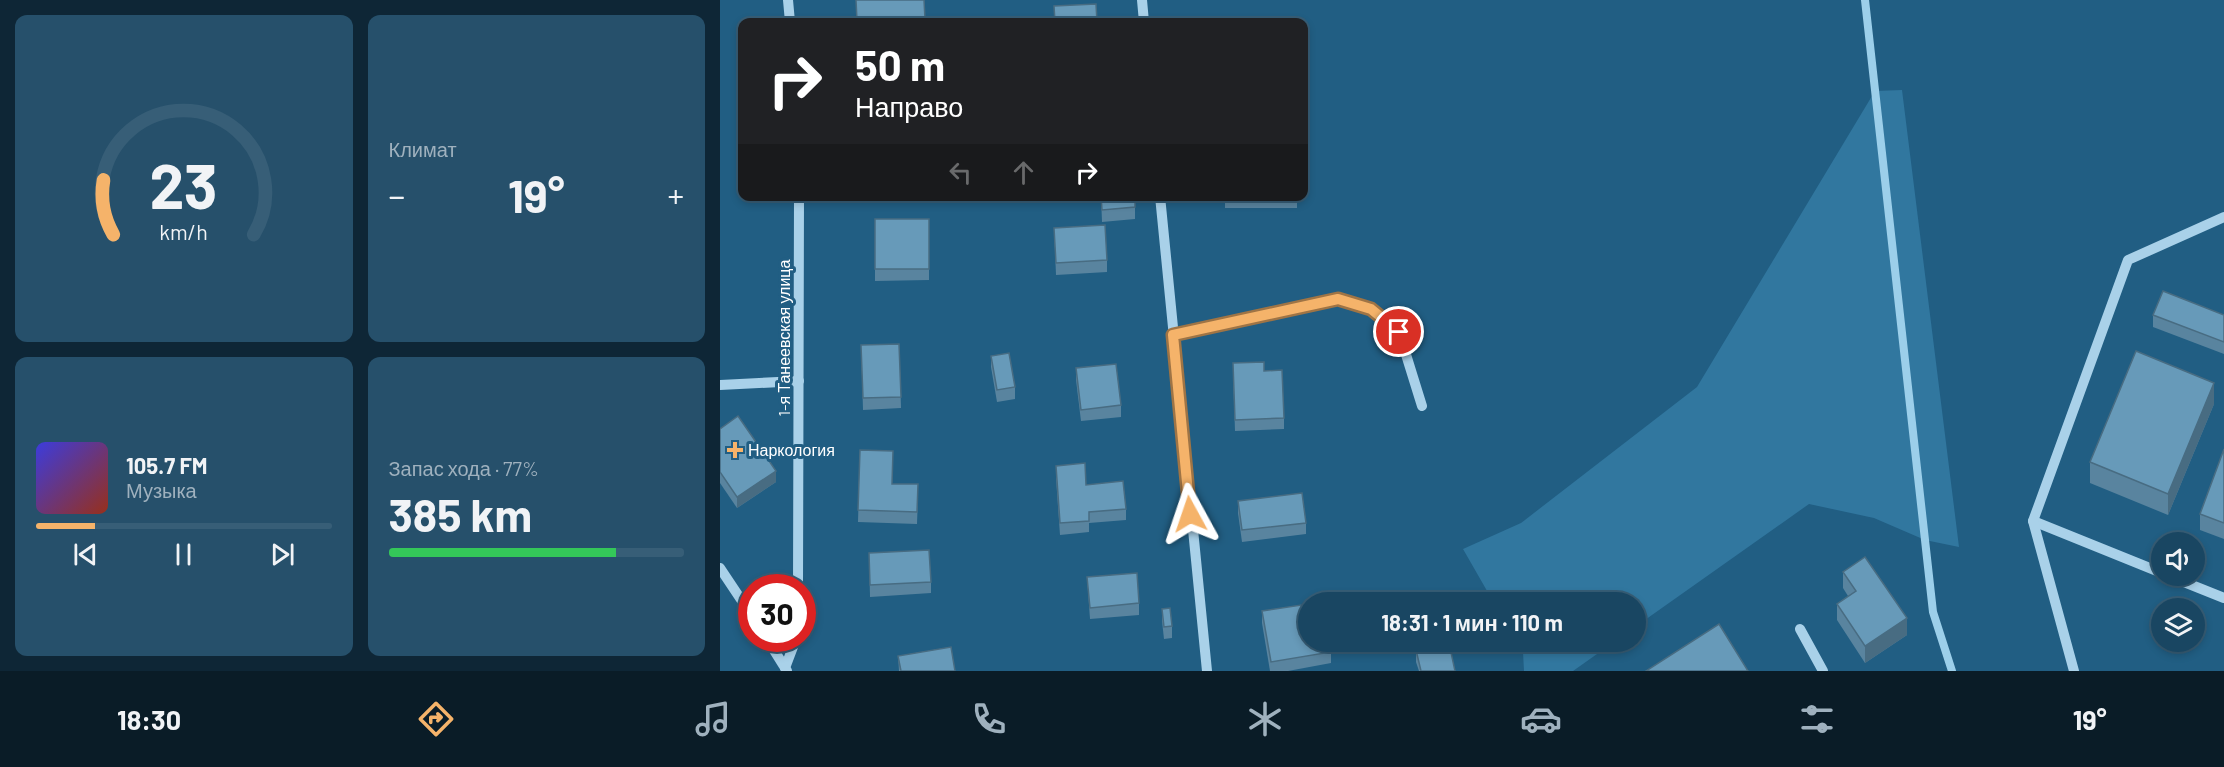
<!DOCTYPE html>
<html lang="ru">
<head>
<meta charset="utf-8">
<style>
	:root { --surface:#194662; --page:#26506b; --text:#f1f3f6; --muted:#9fb1be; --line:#375e77; --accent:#f5b36a }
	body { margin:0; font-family:Barlow,sans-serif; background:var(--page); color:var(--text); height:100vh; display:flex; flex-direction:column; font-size:22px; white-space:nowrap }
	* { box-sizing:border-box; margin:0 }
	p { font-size:20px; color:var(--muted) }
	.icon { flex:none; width:33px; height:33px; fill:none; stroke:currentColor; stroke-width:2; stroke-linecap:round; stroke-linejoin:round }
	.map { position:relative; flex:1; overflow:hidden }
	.drawer { display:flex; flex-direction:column; gap:15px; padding:15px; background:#0e2636; width:720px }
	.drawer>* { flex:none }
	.guide { position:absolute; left:18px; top:18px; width:570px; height:183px; border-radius:12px; box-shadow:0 3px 9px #0003,0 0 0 2px var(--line); background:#202124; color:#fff; overflow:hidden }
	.buttons { position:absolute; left:1431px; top:532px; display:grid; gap:12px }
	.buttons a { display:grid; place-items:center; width:54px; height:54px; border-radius:50%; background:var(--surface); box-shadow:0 3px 9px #0003,0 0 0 2px var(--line); font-size:30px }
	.speed { position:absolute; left:18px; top:574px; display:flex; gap:12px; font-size:30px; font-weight:700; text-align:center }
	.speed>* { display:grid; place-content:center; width:78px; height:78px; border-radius:50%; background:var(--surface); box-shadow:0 3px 9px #0003,0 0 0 2px var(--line); line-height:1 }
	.speed .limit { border:9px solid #d22; background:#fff; color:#111 }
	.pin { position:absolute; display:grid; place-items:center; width:51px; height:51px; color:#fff; margin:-26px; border:3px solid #fff; border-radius:50%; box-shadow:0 2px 6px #0007 }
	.me { position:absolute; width:66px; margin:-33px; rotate:355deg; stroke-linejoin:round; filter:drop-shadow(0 0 4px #0008) }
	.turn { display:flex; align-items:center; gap:21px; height:126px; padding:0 18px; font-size:27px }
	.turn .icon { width:78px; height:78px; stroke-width:2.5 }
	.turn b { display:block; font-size:42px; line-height:51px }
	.lanes { display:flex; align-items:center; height:57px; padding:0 18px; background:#0003; justify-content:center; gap:30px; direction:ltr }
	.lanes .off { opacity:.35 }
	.big { font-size:45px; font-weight:700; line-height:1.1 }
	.drawer .card { flex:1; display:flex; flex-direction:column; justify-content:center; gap:9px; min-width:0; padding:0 21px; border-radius:12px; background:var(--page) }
	.drawer .dial { align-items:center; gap:0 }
	.dial svg { height:156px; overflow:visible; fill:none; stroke:var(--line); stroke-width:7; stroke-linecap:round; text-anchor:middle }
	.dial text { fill:var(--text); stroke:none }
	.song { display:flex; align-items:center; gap:18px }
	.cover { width:72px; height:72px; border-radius:9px; background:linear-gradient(135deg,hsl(240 70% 55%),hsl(10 70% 35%)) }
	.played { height:6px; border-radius:3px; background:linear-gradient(90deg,var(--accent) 20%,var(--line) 20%) }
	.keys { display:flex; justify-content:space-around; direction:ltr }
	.heat { display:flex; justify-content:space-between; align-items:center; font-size:33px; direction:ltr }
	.charge { height:9px; border-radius:4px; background:linear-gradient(90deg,#34c759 77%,var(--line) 0) }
	.drawer .tiles { flex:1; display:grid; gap:15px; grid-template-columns:repeat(2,1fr) }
	.trip { position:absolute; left:578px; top:592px; width:348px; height:60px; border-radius:30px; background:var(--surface); box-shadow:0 3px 9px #0003,0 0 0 2px var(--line); font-weight:700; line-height:60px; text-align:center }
	.menu { display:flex; height:96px; justify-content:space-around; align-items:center; background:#0a1c27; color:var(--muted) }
	.menu .icon { width:42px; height:42px }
	.menu .selected { color:var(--accent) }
	.menu b { font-size:27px; color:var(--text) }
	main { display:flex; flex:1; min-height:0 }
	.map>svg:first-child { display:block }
</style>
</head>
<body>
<main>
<section class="drawer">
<div class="tiles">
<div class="card dial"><svg viewBox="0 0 100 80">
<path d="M14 69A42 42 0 1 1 86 69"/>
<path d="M14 69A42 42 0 0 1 9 41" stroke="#f5b36a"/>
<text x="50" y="56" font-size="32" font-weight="700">23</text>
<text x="50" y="72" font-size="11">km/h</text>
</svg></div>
<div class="card"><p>Климат</p>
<div class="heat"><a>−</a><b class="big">19°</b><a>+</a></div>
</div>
<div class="card">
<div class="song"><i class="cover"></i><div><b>105.7 FM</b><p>Музыка</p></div></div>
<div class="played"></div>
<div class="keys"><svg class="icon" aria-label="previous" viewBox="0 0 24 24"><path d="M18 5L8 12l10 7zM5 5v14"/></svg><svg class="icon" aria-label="pause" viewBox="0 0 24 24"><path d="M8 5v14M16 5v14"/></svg><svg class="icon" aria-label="next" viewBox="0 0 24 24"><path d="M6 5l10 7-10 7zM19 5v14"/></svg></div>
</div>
<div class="card"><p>Запас хода · 77%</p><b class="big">385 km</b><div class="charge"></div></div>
</div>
</section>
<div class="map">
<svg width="1504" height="671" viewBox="0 0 1504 671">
	<rect width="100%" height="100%" fill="#215e83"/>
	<!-- green -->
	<g fill="#31779f">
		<path d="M 1182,90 L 1239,547 L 1205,540 L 1154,518 L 1089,504 L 915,627 L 915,603 L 774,603 L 743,549 L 801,523 L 977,387 L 1155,91 Z"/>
		<path d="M 797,642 L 894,642 L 853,671 L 804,671 L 803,652 Z"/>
	</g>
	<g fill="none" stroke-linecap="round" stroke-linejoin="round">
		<!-- stream -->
		<path stroke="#9ccfea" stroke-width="8" d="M 1145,0 L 1213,612 L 1232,671"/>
		<!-- minor -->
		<g stroke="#a9d1e9" stroke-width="10">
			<path d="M 68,0 L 70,22"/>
			<path d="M 422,0 L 424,22"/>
			<path d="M 440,196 L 487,671"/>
			<path d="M 453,335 L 618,299 L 651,309 L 679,332 L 702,406"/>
			<path d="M 0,385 L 79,381"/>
			<path d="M 1313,521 L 1442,573"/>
			<path d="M 0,568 L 32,616"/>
			<path d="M 1449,576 L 1504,598"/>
			<path d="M 78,588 L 79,196"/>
			<path d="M 1080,629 L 1103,671"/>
			<path d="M 47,639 L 67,671"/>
			<path d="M 65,668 L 76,639"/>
			<path d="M 1354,671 L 1313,521 L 1408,260 L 1504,217"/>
		</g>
	</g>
	<!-- wall -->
	<g fill="#59849f">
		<path d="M 136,0 L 204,0 L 205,22 L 136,22 Z"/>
		<path d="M 381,196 L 415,207 L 415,219 L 382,222 Z"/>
		<rect x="505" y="196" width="72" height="12"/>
		<path d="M 155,219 L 209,219 L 209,280 L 155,281 Z"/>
		<path d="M 334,228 L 387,260 L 387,272 L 336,275 Z"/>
		<path d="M 1433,315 L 1504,315 L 1504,354 L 1433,327 Z"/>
		<path d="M 179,344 L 181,408 L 143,410 L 141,345 Z"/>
		<path d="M 271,356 L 295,387 L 295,399 L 277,402 L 271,367 Z"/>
		<path d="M 356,368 L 401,405 L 401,417 L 361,421 L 356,380 Z"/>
		<path d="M 513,374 L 564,418 L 564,429 L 515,431 Z"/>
		<path d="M 1494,404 L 1448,515 L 1370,483 L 1370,462 Z"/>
		<path d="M 0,429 L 56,482 L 17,508 L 0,483 Z"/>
		<path d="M 1504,449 L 1504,539 L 1480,530 L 1480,514 Z"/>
		<path d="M 140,450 L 172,484 L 198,496 L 197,524 L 138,522 Z"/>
		<path d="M 336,466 L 406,509 L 406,520 L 369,523 L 369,532 L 340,535 L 336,478 Z"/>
		<path d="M 518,501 L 586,523 L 586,534 L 522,542 L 518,513 Z"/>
		<path d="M 149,553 L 211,582 L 211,593 L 150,597 Z"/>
		<path d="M 1123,572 L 1187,635 L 1145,663 L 1117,620 L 1117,604 L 1128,596 L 1123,588 Z"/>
		<path d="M 367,577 L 419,603 L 419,615 L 370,619 Z"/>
		<path d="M 442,609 L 452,626 L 452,638 L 444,639 L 442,621 Z"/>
		<path d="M 542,611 L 611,652 L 611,663 L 568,671 L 550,671 L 542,623 Z"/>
		<path d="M 696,650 L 735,671 L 699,671 L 696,662 Z"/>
		<path d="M 178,656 L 235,671 L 179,671 Z"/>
	</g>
	<!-- shaded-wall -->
	<g fill="#486c82">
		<path d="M 1494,383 L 1494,404 L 1448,515 L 1448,494 Z"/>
		<path d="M 56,471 L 56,482 L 17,508 L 17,497 Z"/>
		<path d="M 1187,618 L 1187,635 L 1145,663 L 1145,646 Z"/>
	</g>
	<!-- building -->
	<g fill="#679ab9" stroke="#486c82" stroke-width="1.5">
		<path d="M 136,0 L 204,0 L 205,19 L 137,21 Z"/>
		<path d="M 376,4 L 377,22 L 335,22 L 334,6 Z"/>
		<path d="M 381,196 L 415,196 L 415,207 L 382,210 Z"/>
		<rect x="505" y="196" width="72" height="1"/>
		<rect x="155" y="219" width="54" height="50"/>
		<path d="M 385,225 L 387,260 L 336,263 L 334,228 Z"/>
		<path d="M 1443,291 L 1504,315 L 1504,342 L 1433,315 Z"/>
		<path d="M 179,344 L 181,397 L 143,398 L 141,345 Z"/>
		<path d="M 1416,351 L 1494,383 L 1448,494 L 1370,462 Z"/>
		<path d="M 289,353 L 295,387 L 277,390 L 271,356 Z"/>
		<path d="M 544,362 L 544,371 L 562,370 L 564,418 L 515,420 L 513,363 Z"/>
		<path d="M 396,364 L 401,405 L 361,410 L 356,368 Z"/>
		<path d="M 18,416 L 56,471 L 17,497 L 0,472 L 0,429 Z"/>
		<path d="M 1504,449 L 1504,523 L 1480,514 Z"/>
		<path d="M 140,450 L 173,451 L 172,484 L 198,484 L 197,512 L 138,510 Z"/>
		<path d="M 365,463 L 366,485 L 403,481 L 406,509 L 369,512 L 369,521 L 340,523 L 336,466 Z"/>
		<path d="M 582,493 L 586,523 L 522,530 L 518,501 Z"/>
		<path d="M 209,550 L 211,582 L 150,585 L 149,553 Z"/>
		<path d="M 1145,557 L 1187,618 L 1145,646 L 1117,604 L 1136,591 L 1123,572 Z"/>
		<path d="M 417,573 L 419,603 L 370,608 L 367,577 Z"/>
		<path d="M 588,604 L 588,642 L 610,642 L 611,652 L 551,662 L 542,611 Z"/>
		<path d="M 450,608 L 452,626 L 444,627 L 442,609 Z"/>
		<path d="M 999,624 L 1028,671 L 926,671 Z"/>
		<path d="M 729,643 L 735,671 L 701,671 L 696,650 Z"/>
		<path d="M 231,647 L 235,671 L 181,671 L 178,656 Z"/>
	</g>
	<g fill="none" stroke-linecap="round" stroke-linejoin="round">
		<defs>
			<path id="route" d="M 470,514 L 453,335 L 618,299 L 651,309 L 679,332"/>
		</defs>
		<!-- route casing -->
		<use href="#route" stroke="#9f7445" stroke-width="15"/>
		<!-- route -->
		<use href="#route" stroke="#f5b36a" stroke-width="10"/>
	</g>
	<!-- markers -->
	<path fill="#f5b36a" stroke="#215e83" stroke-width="2" d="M12 441h6v6h6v6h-6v6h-6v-6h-6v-6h6z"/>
	<g text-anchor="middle" stroke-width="6" stroke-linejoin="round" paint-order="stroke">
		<!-- street labels -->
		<g font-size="16" fill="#fff" stroke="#215e83">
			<text transform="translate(64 338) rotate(-90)" y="6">1-я Танеевская улица</text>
		</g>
		<!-- poi labels -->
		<g font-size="16" fill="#fff" stroke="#215e83" text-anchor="start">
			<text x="28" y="456">Наркология</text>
		</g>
	</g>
</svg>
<div class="buttons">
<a><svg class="icon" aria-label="sound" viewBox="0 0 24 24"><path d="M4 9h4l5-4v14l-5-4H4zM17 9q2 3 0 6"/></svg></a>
<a><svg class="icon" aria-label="layers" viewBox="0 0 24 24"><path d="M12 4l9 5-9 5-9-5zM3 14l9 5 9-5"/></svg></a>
</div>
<div class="speed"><div class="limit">30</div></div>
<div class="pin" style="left:679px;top:332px;background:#d93025"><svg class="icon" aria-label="arrive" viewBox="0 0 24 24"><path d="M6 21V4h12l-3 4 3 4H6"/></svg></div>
<svg class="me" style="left:470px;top:514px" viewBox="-20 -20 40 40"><path d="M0-17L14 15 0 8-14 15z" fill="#f5b36a" stroke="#fff" stroke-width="4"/></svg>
<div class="trip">18:31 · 1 мин · 110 m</div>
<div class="guide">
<div class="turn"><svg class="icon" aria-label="right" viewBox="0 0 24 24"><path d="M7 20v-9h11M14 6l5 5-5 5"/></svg><div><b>50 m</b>Направо</div></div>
<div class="lanes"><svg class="icon off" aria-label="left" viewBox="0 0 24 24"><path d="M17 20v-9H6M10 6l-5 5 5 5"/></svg><svg class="icon off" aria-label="ahead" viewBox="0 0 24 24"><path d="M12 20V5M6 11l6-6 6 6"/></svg><svg class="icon" aria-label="right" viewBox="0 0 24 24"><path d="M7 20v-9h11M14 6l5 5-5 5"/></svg></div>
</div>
</div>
</main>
<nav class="menu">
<b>18:30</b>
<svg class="icon selected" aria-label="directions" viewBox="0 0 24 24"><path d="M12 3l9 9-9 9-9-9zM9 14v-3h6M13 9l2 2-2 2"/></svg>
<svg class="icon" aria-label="music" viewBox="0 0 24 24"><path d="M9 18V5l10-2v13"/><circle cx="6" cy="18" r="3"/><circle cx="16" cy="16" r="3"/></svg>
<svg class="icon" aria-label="phone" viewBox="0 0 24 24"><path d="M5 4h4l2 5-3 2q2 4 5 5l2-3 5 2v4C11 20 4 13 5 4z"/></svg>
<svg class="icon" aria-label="climate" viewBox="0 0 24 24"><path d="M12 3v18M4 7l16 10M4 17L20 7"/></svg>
<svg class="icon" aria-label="car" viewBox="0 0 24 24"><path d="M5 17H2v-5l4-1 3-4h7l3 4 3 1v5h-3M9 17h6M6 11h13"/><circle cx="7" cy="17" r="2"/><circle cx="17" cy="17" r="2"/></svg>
<svg class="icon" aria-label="filters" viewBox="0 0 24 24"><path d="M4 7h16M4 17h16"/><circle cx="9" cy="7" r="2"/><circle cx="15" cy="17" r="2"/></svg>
<b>19°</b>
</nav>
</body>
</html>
